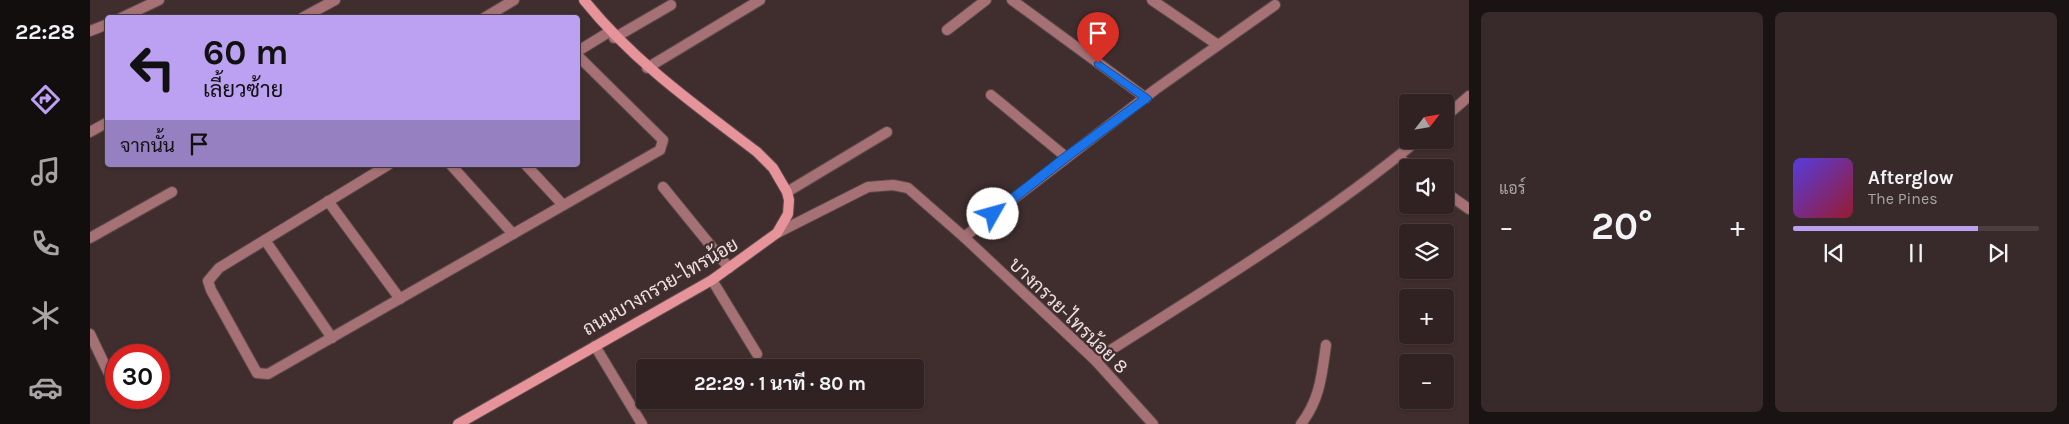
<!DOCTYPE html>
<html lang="th">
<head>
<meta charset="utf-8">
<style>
	:root { --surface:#302223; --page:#382a2b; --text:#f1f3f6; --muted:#a8a4a6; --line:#4b3f41; --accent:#bca0f2 }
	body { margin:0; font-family:Karla,Sarabun,sans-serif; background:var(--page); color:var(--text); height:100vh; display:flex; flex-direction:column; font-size:19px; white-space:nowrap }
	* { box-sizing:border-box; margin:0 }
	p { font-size:16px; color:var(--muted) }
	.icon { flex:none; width:28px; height:28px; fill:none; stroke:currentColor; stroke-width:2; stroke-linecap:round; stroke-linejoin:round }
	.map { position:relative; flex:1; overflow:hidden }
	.sheet { display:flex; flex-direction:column; gap:12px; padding:12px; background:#1a1313; width:600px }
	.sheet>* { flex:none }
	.top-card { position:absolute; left:15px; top:15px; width:475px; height:152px; border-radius:5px; box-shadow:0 1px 4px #0004,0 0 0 1px var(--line); background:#bca0f2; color:#111; overflow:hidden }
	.needle { width:32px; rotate:59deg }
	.controls { position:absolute; left:1309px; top:94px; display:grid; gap:10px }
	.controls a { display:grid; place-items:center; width:55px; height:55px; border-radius:5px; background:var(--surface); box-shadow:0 1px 4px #0004,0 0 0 1px var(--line); font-size:25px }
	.speed { position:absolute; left:15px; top:344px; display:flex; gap:10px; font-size:25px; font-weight:700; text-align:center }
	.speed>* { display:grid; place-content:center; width:65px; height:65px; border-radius:50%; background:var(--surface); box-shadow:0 1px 4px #0004,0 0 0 1px var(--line); line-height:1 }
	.speed .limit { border:8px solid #d22; background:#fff; color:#111 }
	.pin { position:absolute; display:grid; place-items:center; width:42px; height:42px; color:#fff; margin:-51px -21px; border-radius:50% 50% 50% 0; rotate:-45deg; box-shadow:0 0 5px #0007 }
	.pin .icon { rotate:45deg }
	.me { position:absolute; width:55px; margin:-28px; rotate:52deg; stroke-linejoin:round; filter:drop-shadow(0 0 4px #0008) }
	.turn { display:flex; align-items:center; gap:18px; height:105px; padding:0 15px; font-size:22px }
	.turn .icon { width:65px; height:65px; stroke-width:2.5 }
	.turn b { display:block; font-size:35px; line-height:42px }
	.then { display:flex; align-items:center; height:48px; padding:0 15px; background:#0003; gap:10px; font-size:19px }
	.big { font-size:38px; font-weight:700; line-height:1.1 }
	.sheet .card { flex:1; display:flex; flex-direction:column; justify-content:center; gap:8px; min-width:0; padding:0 18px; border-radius:8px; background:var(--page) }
	.song { display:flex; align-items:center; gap:15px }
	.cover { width:60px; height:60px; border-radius:8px; background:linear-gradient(135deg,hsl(250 70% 55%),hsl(350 70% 35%)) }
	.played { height:5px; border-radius:2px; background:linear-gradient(90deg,var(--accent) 75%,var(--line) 75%) }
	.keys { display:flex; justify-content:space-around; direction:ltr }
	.heat { display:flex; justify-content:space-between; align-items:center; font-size:28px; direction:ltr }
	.sheet .tiles { flex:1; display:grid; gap:12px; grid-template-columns:repeat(2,1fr) }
	.trip { position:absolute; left:546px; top:359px; width:288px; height:50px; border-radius:5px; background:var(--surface); box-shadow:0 1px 4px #0004,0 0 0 1px var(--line); font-weight:700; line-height:50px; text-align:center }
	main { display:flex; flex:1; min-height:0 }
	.tabs { display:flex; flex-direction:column; width:90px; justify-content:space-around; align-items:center; background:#130e0e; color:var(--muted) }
	.tabs .icon { width:35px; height:35px }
	.tabs .current { color:var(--accent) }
	.tabs b { font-size:22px; color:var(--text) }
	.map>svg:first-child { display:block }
</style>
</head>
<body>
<main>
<nav class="tabs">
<b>22:28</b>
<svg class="icon current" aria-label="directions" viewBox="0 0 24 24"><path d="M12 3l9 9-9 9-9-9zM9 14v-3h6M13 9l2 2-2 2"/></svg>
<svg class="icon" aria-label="music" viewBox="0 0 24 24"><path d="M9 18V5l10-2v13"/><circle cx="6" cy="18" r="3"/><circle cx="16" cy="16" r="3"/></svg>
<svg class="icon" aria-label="phone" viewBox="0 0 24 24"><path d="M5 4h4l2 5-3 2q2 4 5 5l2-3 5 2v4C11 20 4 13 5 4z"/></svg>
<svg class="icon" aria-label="climate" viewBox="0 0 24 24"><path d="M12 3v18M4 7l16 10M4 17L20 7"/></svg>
<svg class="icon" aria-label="car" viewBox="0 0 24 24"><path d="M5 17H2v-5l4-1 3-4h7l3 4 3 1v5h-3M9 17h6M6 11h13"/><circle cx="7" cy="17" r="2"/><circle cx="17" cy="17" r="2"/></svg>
</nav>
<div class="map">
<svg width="1379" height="424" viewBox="0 0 1379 424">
	<rect width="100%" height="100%" fill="#402e2f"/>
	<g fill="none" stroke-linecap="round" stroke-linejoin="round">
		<defs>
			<g id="service">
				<path d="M 524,38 L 581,5"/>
				<path d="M 488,51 L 519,32"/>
				<path d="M 298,165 L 129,268 L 118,281 L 121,290 L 167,373 L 178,374 L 570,150 L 573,140 L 488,56"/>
				<path d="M 361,165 L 423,234"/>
				<path d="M 436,165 L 473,205"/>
				<path d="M 697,192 L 797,132"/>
				<path d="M 238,201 L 310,299"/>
				<path d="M 175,240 L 242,338"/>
				<path d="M 0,334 L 22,380"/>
			</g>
			<g id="minor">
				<path d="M 922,0 L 1056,98"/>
				<path d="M 1062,0 L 1128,45"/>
				<path d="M 31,18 L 69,0"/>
				<path d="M 212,18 L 245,0"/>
				<path d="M 394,18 L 424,0"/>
				<path d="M 857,30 L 896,0"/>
				<path d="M 0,31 L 18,24"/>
				<path d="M 557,68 L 670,0"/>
				<path d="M 901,95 L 976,157"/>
				<path d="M 1355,117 L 1379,96"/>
				<path d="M 0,132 L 18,122"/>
				<path d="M 1308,157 L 1322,168"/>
				<path d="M 573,187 L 639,268"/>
				<path d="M 1355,192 L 1379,209"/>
				<path d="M 687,233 L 778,187 L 803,185 L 818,188 L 874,237 L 1005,360 L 1063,424"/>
				<path d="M 874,237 L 1066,89 L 1185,5"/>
				<path d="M 0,238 L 82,192"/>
				<path d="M 622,280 L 667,354"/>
				<path d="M 505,346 L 552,424"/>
				<path d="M 1005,360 C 1115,290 1227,223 1328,140"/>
				<path d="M 1211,424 C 1230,400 1232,374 1236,345"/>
			</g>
			<path id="secondary" d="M 368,424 L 622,280 L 687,233 L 698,214 L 699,200 L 697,192 L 683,168 L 667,152 C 605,105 543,61 494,0"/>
		</defs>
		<!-- service casing -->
		<use href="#service" stroke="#5c4a4b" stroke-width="12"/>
		<!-- minor casing -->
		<use href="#minor" stroke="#5c4a4b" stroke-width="12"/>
		<!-- secondary casing -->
		<use href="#secondary" stroke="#5c4a4b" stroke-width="12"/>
		<!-- service -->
		<use href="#service" stroke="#a67175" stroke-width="10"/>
		<!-- minor -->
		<use href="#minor" stroke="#a67175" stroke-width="10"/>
		<!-- secondary -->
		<use href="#secondary" stroke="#e7939a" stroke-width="10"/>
	</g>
	<!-- route -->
	<path fill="#1a73e8" stroke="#114b97" d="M 1008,60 L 1060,96 L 1062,98 L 1060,101 L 980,160 L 907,217 L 899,217 L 898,214 L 899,211 L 972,154 L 1049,98 L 1005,66 L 1004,63 Z"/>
	<g text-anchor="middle" stroke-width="4.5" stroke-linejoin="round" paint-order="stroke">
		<!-- street labels -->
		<g font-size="19" fill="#ede0e1" stroke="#402e2f">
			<text transform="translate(570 286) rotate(-30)" y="7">ถนนบางกรวย-ไทรน้อย</text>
			<text transform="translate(979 315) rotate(44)" y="7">บางกรวย-ไทรน้อย 8</text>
		</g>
	</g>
</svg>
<div class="controls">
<a><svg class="needle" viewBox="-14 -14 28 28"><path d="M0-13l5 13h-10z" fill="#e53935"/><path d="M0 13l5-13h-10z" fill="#a8a4a6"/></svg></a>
<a><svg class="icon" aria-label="sound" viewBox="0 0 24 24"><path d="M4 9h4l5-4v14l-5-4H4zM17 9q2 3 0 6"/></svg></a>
<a><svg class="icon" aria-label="layers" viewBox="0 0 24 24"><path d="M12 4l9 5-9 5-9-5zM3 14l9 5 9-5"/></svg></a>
<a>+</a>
<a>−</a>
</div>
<div class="speed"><div class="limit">30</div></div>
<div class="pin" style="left:1008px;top:63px;background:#d93025"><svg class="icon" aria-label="arrive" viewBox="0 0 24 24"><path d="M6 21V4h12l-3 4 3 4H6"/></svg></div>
<svg class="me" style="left:903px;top:214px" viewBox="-20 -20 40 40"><circle r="19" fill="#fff"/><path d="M0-13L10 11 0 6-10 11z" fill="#1a73e8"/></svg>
<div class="trip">22:29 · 1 นาที · 80 m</div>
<div class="top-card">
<div class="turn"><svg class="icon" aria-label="left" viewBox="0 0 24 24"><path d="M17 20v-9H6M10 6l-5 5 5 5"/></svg><div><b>60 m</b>เลี้ยวซ้าย</div></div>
<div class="then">จากนั้น<svg class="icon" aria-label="arrive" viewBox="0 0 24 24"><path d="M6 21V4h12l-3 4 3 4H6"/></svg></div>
</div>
</div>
<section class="sheet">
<div class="tiles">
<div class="card"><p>แอร์</p>
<div class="heat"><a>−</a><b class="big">20°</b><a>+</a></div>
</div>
<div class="card">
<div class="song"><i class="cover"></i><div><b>Afterglow</b><p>The Pines</p></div></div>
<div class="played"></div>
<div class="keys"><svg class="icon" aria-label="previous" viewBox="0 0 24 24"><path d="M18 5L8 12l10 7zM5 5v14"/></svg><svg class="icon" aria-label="pause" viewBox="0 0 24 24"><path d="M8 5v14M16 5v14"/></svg><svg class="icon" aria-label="next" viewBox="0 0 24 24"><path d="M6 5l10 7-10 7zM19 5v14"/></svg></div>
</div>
</div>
</section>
</main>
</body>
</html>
